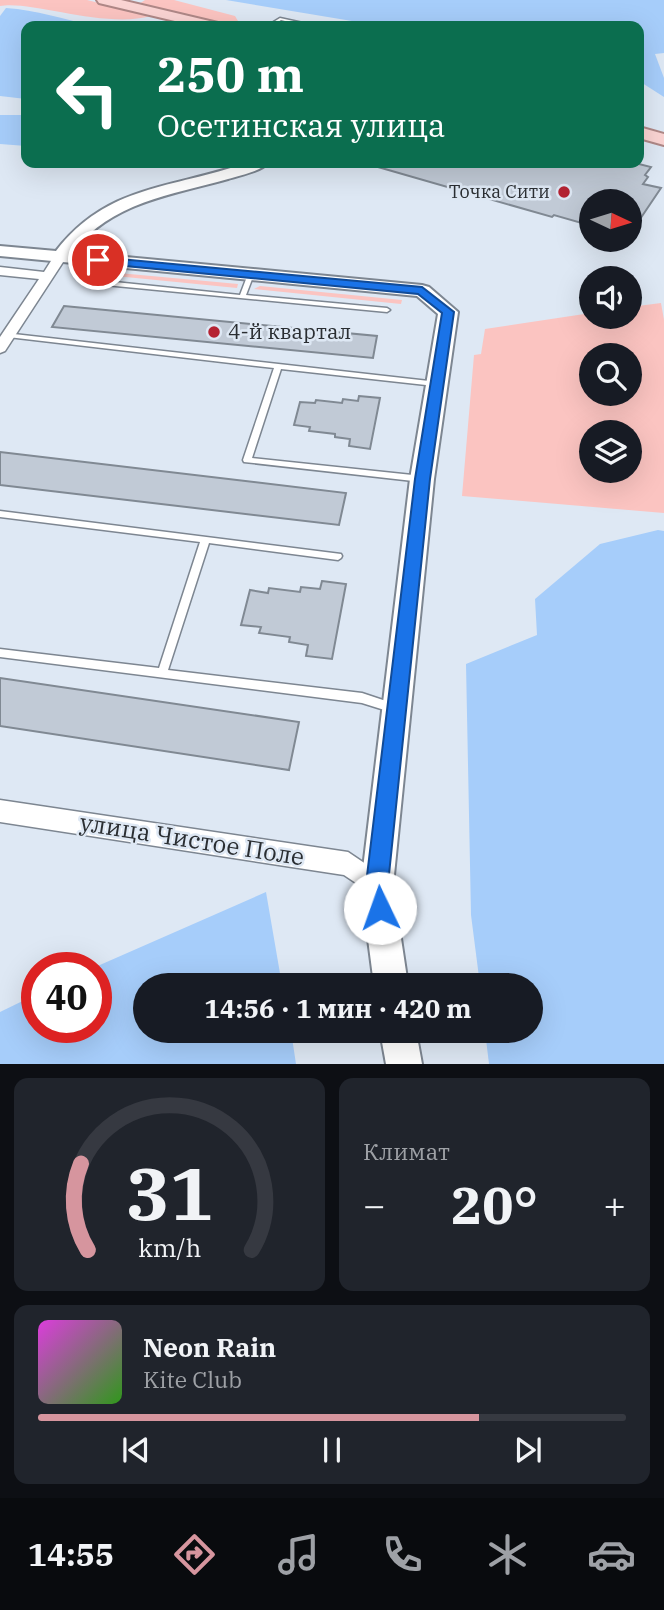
<!DOCTYPE html>
<html lang="ru">
<head>
<meta charset="utf-8">
<style>
	:root { --surface:#171b24; --page:#20242c; --text:#f1f3f6; --muted:#9ea1a6; --line:#363941; --accent:#d6959e }
	body { margin:0; font-family:"IBM Plex Serif",serif; background:var(--page); color:var(--text); height:100vh; display:flex; flex-direction:column; font-size:26px; white-space:nowrap }
	* { box-sizing:border-box; margin:0 }
	p { font-size:23px; color:var(--muted) }
	.icon { flex:none; width:38px; height:38px; fill:none; stroke:currentColor; stroke-width:2; stroke-linecap:round; stroke-linejoin:round }
	.map { position:relative; height:1064px; overflow:hidden }
	.sheet { display:flex; flex-direction:column; gap:14px; padding:14px; background:#0d0f14; flex:1 }
	.sheet>* { flex:none }
	.hud { position:absolute; left:21px; top:21px; width:623px; height:147px; border-radius:14px; box-shadow:0 7px 28px #0002; background:#0b6e4f; color:#fff; overflow:hidden }
	.needle { width:46px; rotate:94deg }
	.controls { position:absolute; left:579px; top:189px; display:grid; gap:14px }
	.controls a { display:grid; place-items:center; width:63px; height:63px; border-radius:50%; background:var(--surface); box-shadow:0 7px 28px #0002; font-size:35px }
	.speed { position:absolute; left:21px; top:952px; display:flex; gap:14px; font-size:35px; font-weight:700; text-align:center }
	.speed>* { display:grid; place-content:center; width:91px; height:91px; border-radius:50%; background:var(--surface); box-shadow:0 7px 28px #0002; line-height:1 }
	.speed .limit { border:10px solid #d22; background:#fff; color:#111 }
	.pin { position:absolute; display:grid; place-items:center; width:60px; height:60px; color:#fff; margin:-30px; border:4px solid #fff; border-radius:50%; box-shadow:0 2px 7px #0007 }
	.me { position:absolute; width:77px; margin:-38px; rotate:357deg; stroke-linejoin:round; filter:drop-shadow(0 0 5px #0008) }
	.turn { display:flex; align-items:center; gap:24px; height:147px; padding:0 21px; font-size:32px }
	.turn .icon { width:91px; height:91px; stroke-width:2.5 }
	.turn b { display:block; font-size:49px; line-height:60px }
	.big { font-size:52px; font-weight:800; line-height:1.1 }
	.sheet .card { flex:1; display:flex; flex-direction:column; justify-content:center; gap:10px; min-width:0; padding:0 24px; border-radius:14px; background:var(--page) }
	.sheet .dial { align-items:center; gap:0 }
	.dial svg { height:182px; overflow:visible; fill:none; stroke:var(--line); stroke-width:7; stroke-linecap:round; text-anchor:middle }
	.dial text { fill:var(--text); stroke:none }
	.song { display:flex; align-items:center; gap:21px }
	.cover { width:84px; height:84px; border-radius:10px; background:linear-gradient(135deg,hsl(300 70% 55%),hsl(110 70% 35%)) }
	.played { height:7px; border-radius:4px; background:linear-gradient(90deg,var(--accent) 75%,var(--line) 75%) }
	.keys { display:flex; justify-content:space-around; direction:ltr }
	.heat { display:flex; justify-content:space-between; align-items:center; font-size:38px; direction:ltr }
	.sheet .tiles { flex:1; display:grid; gap:14px; grid-template-columns:1fr 1fr }
	.card:last-child { grid-column:span 2 }
	.trip { position:absolute; left:133px; top:973px; width:410px; height:70px; border-radius:35px; background:var(--surface); box-shadow:0 7px 28px #0002; font-weight:800; line-height:70px; text-align:center }
	.menu { display:flex; height:112px; justify-content:space-around; align-items:center; background:#090b0e; color:var(--muted) }
	.menu .icon { width:49px; height:49px }
	.menu .on { color:var(--accent) }
	.menu b { font-size:32px; color:var(--text) }
	.map>svg:first-child { display:block }
</style>
</head>
<body>
<div class="map">
<svg width="664" height="1064" viewBox="0 0 664 1064">
	<rect width="100%" height="100%" fill="#dee8f4"/>
	<!-- green -->
	<g fill="#fbc4c1" fill-rule="evenodd">
		<path d="M 0,0 L 87,0 L 151,16 C 105,29 30,0 0,6 Z"/>
		<path d="M 145,0 L 174,0 L 235,16 L 241,26 L 225,26 L 142,7 L 139,4 Z"/>
		<path d="M 97,271 L 238,284 L 237,288 L 95,274 Z"/>
		<path d="M 260,286 L 402,300 L 401,304 L 254,289 Z"/>
		<path d="M 661,303 L 664,320 L 664,513 L 462,496 L 474,355 L 481,354 L 485,329 L 591,313 L 592,317 L 630,317 L 630,307 ZM 592,355 L 630,355 L 630,394 L 592,394 ZM 592,432 L 630,432 L 630,471 L 592,471 Z"/>
	</g>
	<!-- water -->
	<g fill="#a6cdfa">
		<path d="M 226,0 L 664,0 L 664,53 L 655,54 L 664,78 L 664,97 L 639,81 L 639,26 L 382,26 Z"/>
		<path d="M 6,8 C 36,10 64,19 93,26 L 26,26 L 26,99 L 0,96 L 0,16 Z"/>
		<path d="M 0,115 L 26,115 L 26,146 L 0,144 Z"/>
		<path d="M 658,530 L 664,531 L 664,1064 L 489,1064 L 485,1031 L 530,1031 L 530,985 L 480,985 L 471,915 L 466,664 L 537,635 L 535,599 L 600,544 Z"/>
		<path d="M 266,892 L 282,985 L 145,985 L 145,1031 L 291,1031 L 296,1064 L 0,1064 L 0,1012 L 37,994 L 37,1027 L 96,1027 L 96,968 L 93,968 Z"/>
	</g>
	<!-- building -->
	<g fill="#c1cad6" stroke="#808993" stroke-width="2">
		<path d="M 379,163 L 635,163 L 651,167 L 645,175 L 648,177 L 643,184 L 661,188 L 630,234 L 630,201 L 592,201 L 592,226 L 554,215 L 552,217 L 378,167 Z"/>
		<path d="M 64,306 L 377,336 L 373,358 L 52,327 Z"/>
		<path d="M 359,396 L 380,398 L 370,449 L 349,446 L 350,439 L 335,437 L 335,434 L 309,431 L 310,427 L 294,425 L 300,402 L 315,403 L 316,400 L 342,403 L 343,399 L 358,401 Z"/>
		<path d="M 0,452 L 346,493 L 339,525 L 0,485 Z"/>
		<path d="M 322,581 L 346,584 L 332,659 L 306,656 L 308,645 L 289,642 L 290,637 L 259,633 L 261,627 L 241,625 L 250,590 L 268,593 L 269,588 L 300,592 L 301,587 L 320,589 Z"/>
		<path d="M 0,678 L 299,722 L 289,770 L 0,726 Z"/>
	</g>
	<g fill="none" stroke-linecap="round" stroke-linejoin="round">
		<defs>
			<g id="lane">
				<path d="M 280,18 L 312,25 L 312,26 L 305,26 L 281,20 L 272,26 L 267,26 Z"/>
				<path d="M 251,272 L 254,274 L 246,295 L 387,308 L 390,310 L 387,312 L 105,285 L 102,283 L 105,281 L 240,295 L 248,274 Z"/>
				<path d="M 5,333 L 438,382 L 439,384 L 435,386 L 281,369 L 252,458 L 422,476 L 426,479 L 422,482 L 244,462 L 243,460 L 274,368 L 8,337 L 4,335 Z"/>
				<path d="M 0,511 L 341,554 L 342,556 L 341,558 L 338,560 L 209,543 L 168,670 L 362,693 L 398,705 L 399,708 L 398,711 L 394,713 L 362,703 L 0,657 L 0,649 L 159,668 L 200,542 L 0,517 Z"/>
			</g>
			<g id="street">
				<path d="M 61,252 L 67,256 L 5,351 L 0,353 L 0,337 L 39,279 L 0,275 L 0,267 L 44,272 L 56,253 Z"/>
				<path d="M 0,800 L 348,852 L 385,877 L 389,885 L 385,893 L 377,897 L 344,875 L 0,822 Z"/>
			</g>
			<g id="secondary">
				<path d="M 246,163 L 268,163 C 259,172 240,175 228,179 C 171,195 111,202 73,252 L 422,285 L 429,287 L 458,312 L 434,479 L 393,885 L 408,985 L 374,985 L 361,885 L 410,479 L 438,314 L 417,296 L 0,256 L 0,246 L 56,251 C 108,184 172,189 246,163 Z"/>
				<path d="M 380,1031 L 416,1031 L 422,1064 L 386,1064 Z"/>
			</g>
			<g id="primary">
				<path d="M 97,0 L 121,0 L 218,23 L 220,26 L 196,26 L 99,3 Z"/>
				<path d="M 639,127 L 664,134 L 664,145 L 639,138 Z"/>
			</g>
		</defs>
		<!-- lane casing -->
		<use href="#lane" stroke="#7d8691" stroke-width="3"/>
		<!-- street casing -->
		<use href="#street" stroke="#7d8691" stroke-width="3"/>
		<!-- secondary casing -->
		<use href="#secondary" stroke="#7d8691" stroke-width="4"/>
		<!-- primary casing -->
		<use href="#primary" stroke="#af8887" stroke-width="4"/>
		<!-- lane -->
		<use href="#lane" fill="#fff" fill-rule="evenodd"/>
		<!-- street -->
		<use href="#street" fill="#fff" fill-rule="evenodd"/>
		<!-- secondary -->
		<use href="#secondary" fill="#fff" fill-rule="evenodd"/>
		<!-- primary -->
		<use href="#primary" fill="#fad4d3" fill-rule="evenodd"/>
	</g>
	<!-- route -->
	<path fill="#1a73e8" stroke="#114b97" stroke-width="2" d="M 98,257 L 422,287 L 454,312 L 430,479 L 388,884 L 391,908 L 388,916 L 380,919 L 372,916 L 366,884 L 415,479 L 442,313 L 418,294 L 94,263 L 94,258 Z"/>
	<!-- markers -->
	<g fill="#b52333" stroke="#dee8f4" stroke-width="2.5">
		<circle cx="564" cy="192" r="7"/>
		<circle cx="214" cy="332" r="7"/>
	</g>
	<g text-anchor="middle" stroke-width="5" stroke-linejoin="round" paint-order="stroke">
		<!-- far-poi labels -->
		<g font-size="18" fill="#2a2e32" stroke="#dee8f4" text-anchor="end">
			<text x="550" y="198">Точка Сити</text>
		</g>
		<!-- poi labels -->
		<g font-size="21" fill="#2a2e32" stroke="#dee8f4" text-anchor="start">
			<text x="228" y="339">4-й квартал</text>
		</g>
		<!-- near-street labels -->
		<g font-size="24" fill="#2a2e32" stroke="#dee8f4">
			<text transform="translate(192 840) rotate(9)" y="8">улица Чистое Поле</text>
		</g>
	</g>
</svg>
<div class="controls">
<a><svg class="needle" viewBox="-14 -14 28 28"><path d="M0-13l5 13h-10z" fill="#e53935"/><path d="M0 13l5-13h-10z" fill="#9ea1a6"/></svg></a>
<a><svg class="icon" aria-label="sound" viewBox="0 0 24 24"><path d="M4 9h4l5-4v14l-5-4H4zM17 9q2 3 0 6"/></svg></a>
<a><svg class="icon" aria-label="search" viewBox="0 0 24 24"><circle cx="10" cy="10" r="6"/><path d="M15 15l6 6"/></svg></a>
<a><svg class="icon" aria-label="layers" viewBox="0 0 24 24"><path d="M12 4l9 5-9 5-9-5zM3 14l9 5 9-5"/></svg></a>
</div>
<div class="speed"><div class="limit">40</div></div>
<div class="pin" style="left:98px;top:260px;background:#d93025"><svg class="icon" aria-label="arrive" viewBox="0 0 24 24"><path d="M6 21V4h12l-3 4 3 4H6"/></svg></div>
<svg class="me" style="left:380px;top:908px" viewBox="-20 -20 40 40"><circle r="19" fill="#fff"/><path d="M0-13L10 11 0 6-10 11z" fill="#1a73e8"/></svg>
<div class="trip">14:56 · 1 мин · 420 m</div>
<div class="hud">
<div class="turn"><svg class="icon" aria-label="left" viewBox="0 0 24 24"><path d="M17 20v-9H6M10 6l-5 5 5 5"/></svg><div><b>250 m</b>Осетинская улица</div></div>
</div>
</div>
<section class="sheet">
<div class="tiles">
<div class="card dial"><svg viewBox="0 0 100 80">
<path d="M14 69A42 42 0 1 1 86 69"/>
<path d="M14 69A42 42 0 0 1 11 31" stroke="#d6959e"/>
<text x="50" y="56" font-size="32" font-weight="700">31</text>
<text x="50" y="72" font-size="11">km/h</text>
</svg></div>
<div class="card"><p>Климат</p>
<div class="heat"><a>−</a><b class="big">20°</b><a>+</a></div>
</div>
<div class="card">
<div class="song"><i class="cover"></i><div><b>Neon Rain</b><p>Kite Club</p></div></div>
<div class="played"></div>
<div class="keys"><svg class="icon" aria-label="previous" viewBox="0 0 24 24"><path d="M18 5L8 12l10 7zM5 5v14"/></svg><svg class="icon" aria-label="pause" viewBox="0 0 24 24"><path d="M8 5v14M16 5v14"/></svg><svg class="icon" aria-label="next" viewBox="0 0 24 24"><path d="M6 5l10 7-10 7zM19 5v14"/></svg></div>
</div>
</div>
</section>
<nav class="menu">
<b>14:55</b>
<svg class="icon on" aria-label="directions" viewBox="0 0 24 24"><path d="M12 3l9 9-9 9-9-9zM9 14v-3h6M13 9l2 2-2 2"/></svg>
<svg class="icon" aria-label="music" viewBox="0 0 24 24"><path d="M9 18V5l10-2v13"/><circle cx="6" cy="18" r="3"/><circle cx="16" cy="16" r="3"/></svg>
<svg class="icon" aria-label="phone" viewBox="0 0 24 24"><path d="M5 4h4l2 5-3 2q2 4 5 5l2-3 5 2v4C11 20 4 13 5 4z"/></svg>
<svg class="icon" aria-label="climate" viewBox="0 0 24 24"><path d="M12 3v18M4 7l16 10M4 17L20 7"/></svg>
<svg class="icon" aria-label="car" viewBox="0 0 24 24"><path d="M5 17H2v-5l4-1 3-4h7l3 4 3 1v5h-3M9 17h6M6 11h13"/><circle cx="7" cy="17" r="2"/><circle cx="17" cy="17" r="2"/></svg>
</nav>
</body>
</html>
